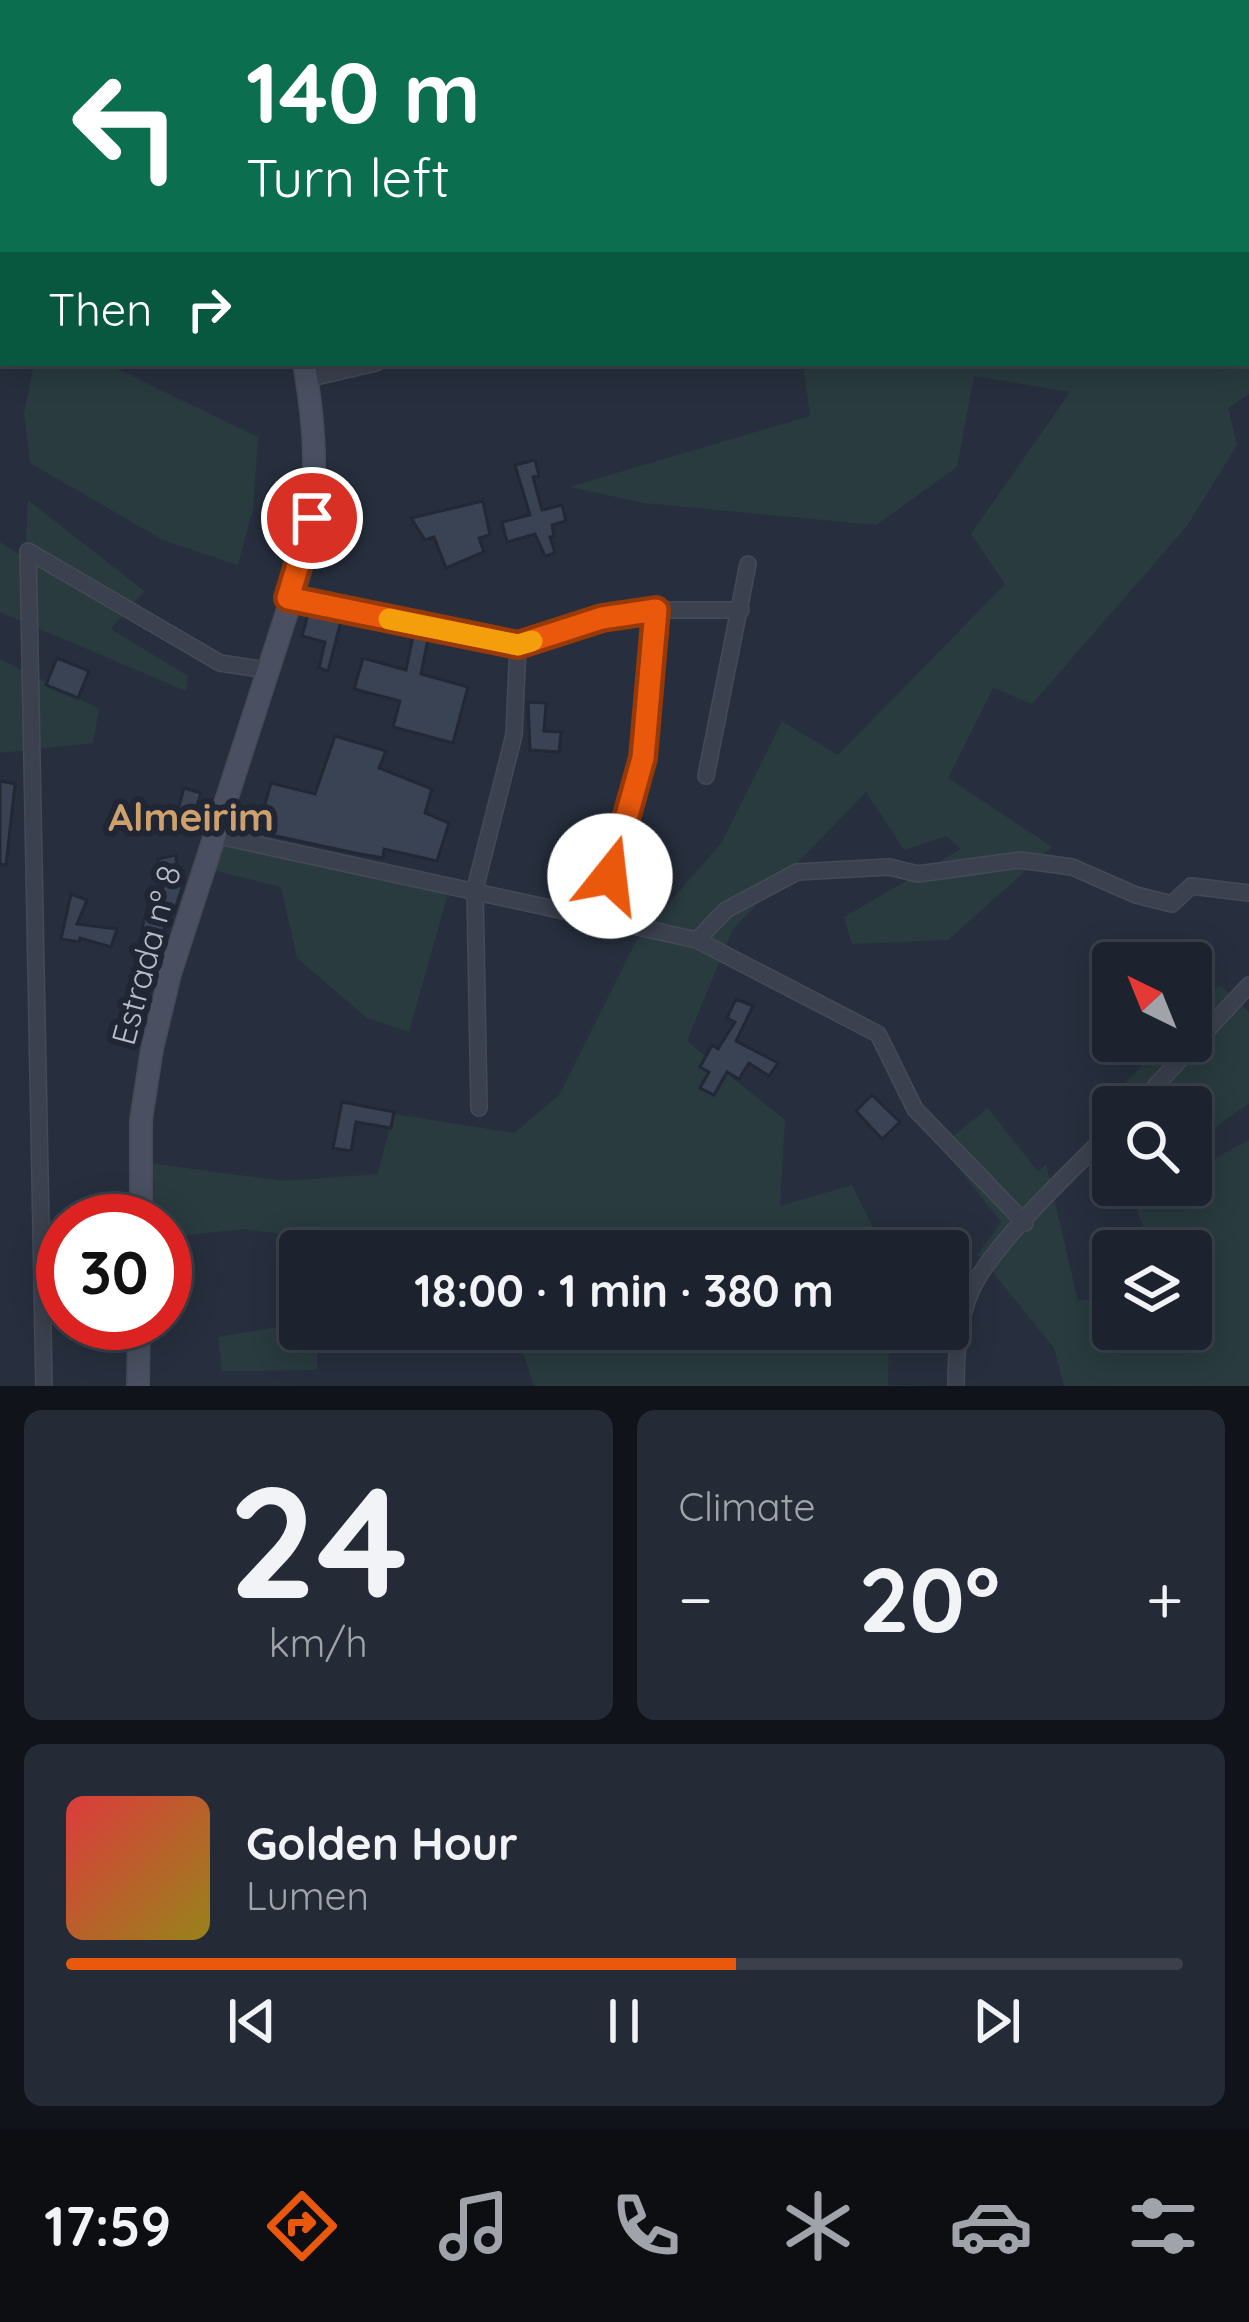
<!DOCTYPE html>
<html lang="en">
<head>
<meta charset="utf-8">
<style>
	:root { --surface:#1d232e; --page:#252b36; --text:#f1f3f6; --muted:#a0a4aa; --line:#3b404a; --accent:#ea580c }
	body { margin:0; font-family:Quicksand,sans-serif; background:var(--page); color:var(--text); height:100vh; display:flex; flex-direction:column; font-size:45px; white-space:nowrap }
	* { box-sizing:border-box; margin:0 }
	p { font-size:39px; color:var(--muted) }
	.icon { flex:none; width:66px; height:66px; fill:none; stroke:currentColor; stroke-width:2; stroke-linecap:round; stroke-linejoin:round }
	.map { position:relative; height:1386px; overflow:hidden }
	.details { display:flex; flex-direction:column; gap:24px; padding:24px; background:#101319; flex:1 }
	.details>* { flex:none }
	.guide { position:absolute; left:0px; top:0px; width:1251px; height:366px; box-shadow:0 6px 30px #0003,0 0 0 3px var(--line); background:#0b6e4f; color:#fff; overflow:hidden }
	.needle { width:78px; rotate:317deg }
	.tools { position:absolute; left:1092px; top:942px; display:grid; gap:24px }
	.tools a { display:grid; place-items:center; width:120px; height:120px; border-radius:12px; background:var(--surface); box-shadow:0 6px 30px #0003,0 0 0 3px var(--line); font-size:60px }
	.speed { position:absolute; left:36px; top:1194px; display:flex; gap:24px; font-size:60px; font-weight:700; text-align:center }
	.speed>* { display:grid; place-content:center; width:156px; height:156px; border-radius:50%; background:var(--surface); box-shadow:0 6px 30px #0003,0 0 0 3px var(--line); line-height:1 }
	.speed .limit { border:18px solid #d22; background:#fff; color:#111 }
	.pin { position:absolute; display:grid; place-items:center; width:102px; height:102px; color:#fff; margin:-51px; border:6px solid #fff; border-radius:50%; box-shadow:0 3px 12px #0007 }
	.me { position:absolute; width:132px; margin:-66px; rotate:16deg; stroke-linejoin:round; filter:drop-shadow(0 0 9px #0008) }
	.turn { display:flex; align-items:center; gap:42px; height:252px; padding:0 48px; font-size:54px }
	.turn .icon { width:156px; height:156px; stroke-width:2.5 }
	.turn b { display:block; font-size:84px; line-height:102px }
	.then { display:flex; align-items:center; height:114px; padding:0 48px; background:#0003; gap:24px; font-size:45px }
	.big { font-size:90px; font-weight:700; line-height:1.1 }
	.details .widget { flex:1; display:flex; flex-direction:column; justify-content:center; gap:18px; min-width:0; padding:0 42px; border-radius:18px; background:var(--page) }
	.details .dial { align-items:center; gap:0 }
	.dial b { font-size:156px; line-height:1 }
	.song { display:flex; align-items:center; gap:36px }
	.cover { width:144px; height:144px; border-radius:18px; background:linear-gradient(135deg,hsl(0 70% 55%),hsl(50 70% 35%)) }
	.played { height:12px; border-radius:6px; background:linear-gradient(90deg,var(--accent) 60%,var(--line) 60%) }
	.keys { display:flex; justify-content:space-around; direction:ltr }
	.heat { display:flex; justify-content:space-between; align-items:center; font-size:66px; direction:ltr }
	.details .tiles { flex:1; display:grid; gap:24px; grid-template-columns:1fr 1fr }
	.widget:last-child { grid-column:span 2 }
	.trip { position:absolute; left:279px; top:1230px; width:690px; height:120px; border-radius:12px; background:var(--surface); box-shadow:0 6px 30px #0003,0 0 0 3px var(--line); font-weight:700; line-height:120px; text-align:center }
	.menu { display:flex; height:192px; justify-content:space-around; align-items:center; background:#0c0e12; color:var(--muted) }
	.menu .icon { width:84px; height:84px }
	.menu .active { color:var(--accent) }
	.menu b { font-size:54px; color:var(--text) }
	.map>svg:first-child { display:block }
</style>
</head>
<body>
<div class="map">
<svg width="1249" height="1386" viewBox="0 0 1249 1386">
	<rect width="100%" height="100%" fill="#272f3e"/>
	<!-- green -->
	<g fill="#293b3f">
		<path d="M 220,0 L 807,0 L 801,3 Z"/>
		<path d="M 1249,77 L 1249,394 L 1228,408 L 1237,445 L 1187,526 L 1032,704 L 993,688 L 948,778 L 1052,847 L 948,940 L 852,944 L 844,917 L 961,849 L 946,836 L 904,850 L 866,792 L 733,929 L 687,1041 L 785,1120 L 780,1206 L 852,1185 L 885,1251 L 327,1251 L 327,1239 L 243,1229 L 165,1238 L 165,1221 L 151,1221 L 148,1163 L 284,1181 L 378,1174 L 393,1114 L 514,1133 L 559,1095 L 636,941 L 722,842 L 782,721 L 838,755 L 1005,584 L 971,534 L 1070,392 L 974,376 L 957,467 L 876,525 L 644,503 L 569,487 L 810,416 L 803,363 L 1248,363 Z"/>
		<path d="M 34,363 L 105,363 L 258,437 L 253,509 L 238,565 L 163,540 L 30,463 L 24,414 Z"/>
		<path d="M 28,500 L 144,591 L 111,629 L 188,676 L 186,691 L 0,612 L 0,542 L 25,558 Z"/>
		<path d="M 0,659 L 99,709 L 93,743 L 0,753 Z"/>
		<path d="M 223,835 L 452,879 L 409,1032 L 367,1018 L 297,958 L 281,887 L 209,869 Z"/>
		<path d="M 1220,985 L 1249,1012 L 1249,1103 L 1191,1145 L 1191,1107 L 1113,1110 L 1105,1104 L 1166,1041 L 1191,1041 L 1191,1015 Z"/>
		<path d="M 988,1108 L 1038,1172 L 1046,1164 L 1078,1301 L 1113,1296 L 1113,1329 L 1191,1329 L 1191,1251 L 1152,1251 L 1134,1202 L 1165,1185 L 1191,1185 L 1191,1171 L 1249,1140 L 1249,1386 L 1064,1386 L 1054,1348 L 978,1254 L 1001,1222 L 941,1146 Z"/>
		<path d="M 300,1323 L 300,1329 L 418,1329 L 416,1334 L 317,1340 L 317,1370 L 222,1371 L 218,1337 Z"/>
		<path d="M 515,1329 L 889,1329 L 888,1385 L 932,1386 L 534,1386 Z"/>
	</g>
	<!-- building -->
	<g fill="#3a4354" stroke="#222835" stroke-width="3">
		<path d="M 535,460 L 539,476 L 533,477 L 542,510 L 562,505 L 566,521 L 552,525 L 554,536 L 550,537 L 555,553 L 545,556 L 535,534 L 507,542 L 502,522 L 530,515 L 515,465 Z"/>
		<path d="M 483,501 L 490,535 L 479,538 L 484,552 L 446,568 L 434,537 L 425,540 L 411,518 Z"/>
		<path d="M 308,614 L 341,621 L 328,671 L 319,668 L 325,642 L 302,636 Z"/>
		<path d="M 413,636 L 428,639 L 421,674 L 468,687 L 453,743 L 393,727 L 400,701 L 354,689 L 363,658 L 406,670 Z"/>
		<path d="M 57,658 L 89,671 L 78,698 L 46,685 Z"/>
		<path d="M 528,702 L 546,703 L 544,731 L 561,732 L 559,752 L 530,750 Z"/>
		<path d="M 335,736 L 386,751 L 379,768 L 432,789 L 425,813 L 449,823 L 437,861 L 384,849 L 383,858 L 355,853 L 257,832 L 271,783 L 315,794 Z"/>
		<path d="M 0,781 L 15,784 L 6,865 L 0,864 Z"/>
		<path d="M 184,788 L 201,793 L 194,815 L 205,818 L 200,831 L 174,824 Z"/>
		<path d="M 176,855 L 177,880 L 184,882 L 174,912 L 169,911 L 158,957 L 140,951 L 147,931 L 142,929 L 150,895 L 159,897 L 169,873 L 158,873 L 158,859 Z"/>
		<path d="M 71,894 L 87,900 L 77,924 L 117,929 L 111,947 L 80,938 L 79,942 L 61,939 Z"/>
		<path d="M 736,999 L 753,1006 L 736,1041 L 778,1063 L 769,1076 L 749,1063 L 739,1079 L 727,1072 L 714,1095 L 700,1088 L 709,1072 L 700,1067 L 712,1045 L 718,1049 L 735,1022 L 727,1018 Z"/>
		<path d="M 872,1095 L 900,1122 L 882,1139 L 856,1111 Z"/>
		<path d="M 342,1102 L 394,1112 L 391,1128 L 356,1122 L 351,1151 L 333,1148 Z"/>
	</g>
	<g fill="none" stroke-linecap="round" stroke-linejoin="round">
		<defs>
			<g id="street">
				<path d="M 307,379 L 376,363"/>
				<path d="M 288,598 L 518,645 L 601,618 L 656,610 L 741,610"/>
				<path d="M 706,776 L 748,564"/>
				<path d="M 214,835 L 697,940 L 878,1034 L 915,1109 L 1025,1223"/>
				<path d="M 599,915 L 643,758 L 656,610"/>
				<path d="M 697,940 L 726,910 L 797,872 L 889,867 L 918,874 L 1020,860 L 1072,867 L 1136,895 L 1172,904 L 1191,886 L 1249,893"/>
				<path d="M 1136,1107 L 1249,985"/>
				<path d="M 479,1108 L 475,889 L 514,735 L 518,645"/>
				<path d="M 44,1386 L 28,551 L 220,663 L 267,670"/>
				<path d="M 956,1386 C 956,1350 959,1308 979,1276 C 1008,1230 1073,1169 1113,1129"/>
			</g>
			<g id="secondary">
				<path d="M 209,0 L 210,3"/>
				<path d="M 141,1221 L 141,1120 L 152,1049 L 170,974 L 300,572 C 318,493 318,443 304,363"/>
				<path d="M 138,1386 L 139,1323"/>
			</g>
		</defs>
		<!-- street casing -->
		<use href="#street" stroke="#454a57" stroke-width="18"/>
		<!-- secondary casing -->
		<use href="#secondary" stroke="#454a57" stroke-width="24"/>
		<!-- street -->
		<use href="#street" stroke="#3b414e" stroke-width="15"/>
		<!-- secondary -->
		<use href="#secondary" stroke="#4a5061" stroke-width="21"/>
	</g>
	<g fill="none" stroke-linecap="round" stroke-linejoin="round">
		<defs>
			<path id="route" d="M 312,518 L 288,598 L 518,645 L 602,618 L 656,610 L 643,758 L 610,876"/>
		</defs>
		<!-- route casing -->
		<use href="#route" stroke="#983908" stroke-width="30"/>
		<!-- route -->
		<use href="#route" stroke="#ea580c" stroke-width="21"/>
		<!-- slow -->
		<path stroke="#f59e0b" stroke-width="21" d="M 389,619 L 518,645 L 532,641"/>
	</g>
	<g text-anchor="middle" stroke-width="12" stroke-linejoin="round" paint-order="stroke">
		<!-- street labels -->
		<g font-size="33" fill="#b8bdc9" stroke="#202633">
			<text transform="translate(146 955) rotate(-75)" y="12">Estrada nº 8</text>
		</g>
		<!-- quarter labels -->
		<g font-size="39" font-weight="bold" fill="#cda06e" stroke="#202633">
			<text x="191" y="831">Almeirim</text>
		</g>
	</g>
</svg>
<div class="tools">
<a><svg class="needle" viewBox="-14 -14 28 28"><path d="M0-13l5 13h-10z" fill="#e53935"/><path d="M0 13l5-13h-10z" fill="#a0a4aa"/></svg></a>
<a><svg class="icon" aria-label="search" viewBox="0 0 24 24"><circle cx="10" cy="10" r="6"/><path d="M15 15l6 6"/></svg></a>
<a><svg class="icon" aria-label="layers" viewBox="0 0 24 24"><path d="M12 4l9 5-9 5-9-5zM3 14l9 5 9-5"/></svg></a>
</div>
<div class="speed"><div class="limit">30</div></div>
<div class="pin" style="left:312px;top:518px;background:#d93025"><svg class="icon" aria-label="arrive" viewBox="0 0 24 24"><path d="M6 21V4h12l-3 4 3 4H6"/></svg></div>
<svg class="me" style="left:610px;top:876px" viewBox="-20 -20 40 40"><circle r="19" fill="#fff"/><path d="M0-13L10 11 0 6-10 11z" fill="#ea580c"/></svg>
<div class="trip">18:00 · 1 min · 380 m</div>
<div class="guide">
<div class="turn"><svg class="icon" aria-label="left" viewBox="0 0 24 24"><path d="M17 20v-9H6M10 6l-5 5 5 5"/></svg><div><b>140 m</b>Turn left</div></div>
<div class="then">Then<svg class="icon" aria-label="right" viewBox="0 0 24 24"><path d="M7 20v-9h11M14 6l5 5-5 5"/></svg></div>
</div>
</div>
<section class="details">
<div class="tiles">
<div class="widget dial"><b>24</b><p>km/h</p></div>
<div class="widget"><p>Climate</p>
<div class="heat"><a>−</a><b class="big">20°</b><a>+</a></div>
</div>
<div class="widget">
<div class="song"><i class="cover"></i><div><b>Golden Hour</b><p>Lumen</p></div></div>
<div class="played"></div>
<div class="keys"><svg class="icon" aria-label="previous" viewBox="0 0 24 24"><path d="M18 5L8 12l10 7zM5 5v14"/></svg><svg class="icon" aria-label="pause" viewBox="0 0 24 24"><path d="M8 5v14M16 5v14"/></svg><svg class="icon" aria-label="next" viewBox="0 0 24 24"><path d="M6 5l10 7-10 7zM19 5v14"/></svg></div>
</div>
</div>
</section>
<nav class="menu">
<b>17:59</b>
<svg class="icon active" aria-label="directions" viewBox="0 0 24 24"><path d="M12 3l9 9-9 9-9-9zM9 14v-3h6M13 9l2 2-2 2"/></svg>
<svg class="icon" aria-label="music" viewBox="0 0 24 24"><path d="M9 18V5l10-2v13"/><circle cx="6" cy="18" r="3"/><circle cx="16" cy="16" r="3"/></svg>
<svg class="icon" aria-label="phone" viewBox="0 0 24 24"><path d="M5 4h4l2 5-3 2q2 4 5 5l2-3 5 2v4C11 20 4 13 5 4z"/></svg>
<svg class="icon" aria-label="climate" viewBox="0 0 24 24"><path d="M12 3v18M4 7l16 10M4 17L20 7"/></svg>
<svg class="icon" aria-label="car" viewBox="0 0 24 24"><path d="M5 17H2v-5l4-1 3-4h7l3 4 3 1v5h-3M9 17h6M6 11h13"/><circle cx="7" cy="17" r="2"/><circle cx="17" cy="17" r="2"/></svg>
<svg class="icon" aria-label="filters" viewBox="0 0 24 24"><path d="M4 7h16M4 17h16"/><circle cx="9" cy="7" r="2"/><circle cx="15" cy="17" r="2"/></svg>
</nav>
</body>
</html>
